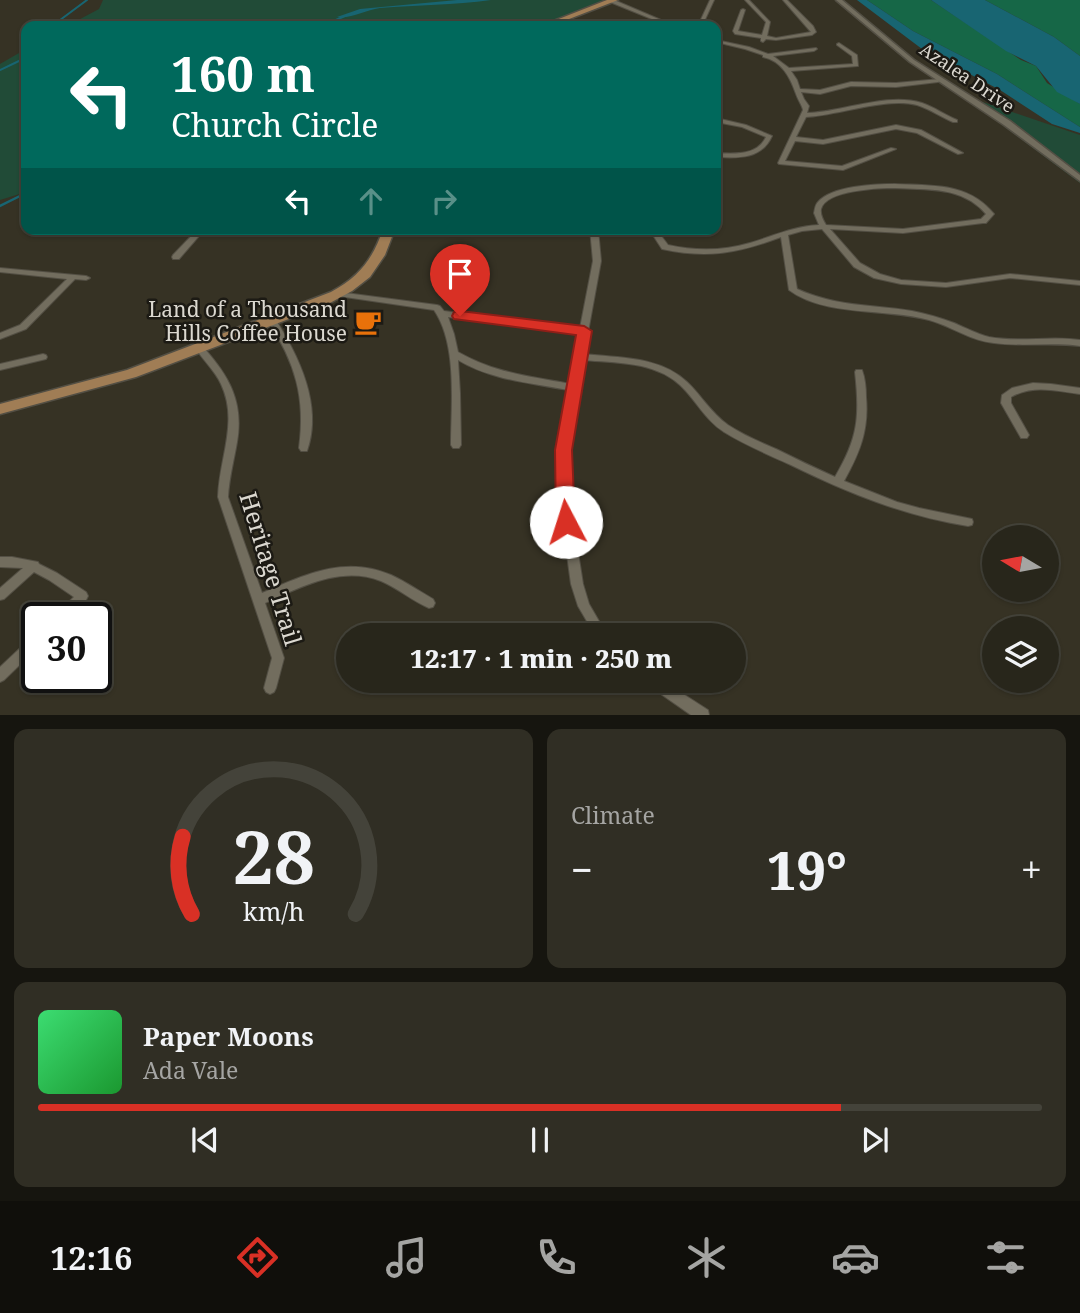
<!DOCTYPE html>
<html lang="en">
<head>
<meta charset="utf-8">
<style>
	:root { --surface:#28261b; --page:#302e24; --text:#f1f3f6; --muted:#a5a5a3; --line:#44433a; --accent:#d93025 }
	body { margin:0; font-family:"Noto Serif",serif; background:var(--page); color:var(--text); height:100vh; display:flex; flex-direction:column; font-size:26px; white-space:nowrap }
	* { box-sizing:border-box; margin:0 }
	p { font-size:23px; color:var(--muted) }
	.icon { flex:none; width:38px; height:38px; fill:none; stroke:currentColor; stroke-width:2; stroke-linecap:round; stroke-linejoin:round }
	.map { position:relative; height:715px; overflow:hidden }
	.drawer { display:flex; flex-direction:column; gap:14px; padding:14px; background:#16150f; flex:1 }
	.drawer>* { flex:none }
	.banner { position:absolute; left:21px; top:21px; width:700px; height:214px; border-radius:14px; box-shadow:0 2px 5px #0004,0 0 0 2px var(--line); background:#00695c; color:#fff; overflow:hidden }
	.needle { width:46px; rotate:280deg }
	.tools { position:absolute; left:982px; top:525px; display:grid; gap:14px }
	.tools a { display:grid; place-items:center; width:77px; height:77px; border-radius:50%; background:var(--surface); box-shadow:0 2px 5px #0004,0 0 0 2px var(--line); font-size:35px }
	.speed { position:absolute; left:21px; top:602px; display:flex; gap:14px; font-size:35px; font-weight:700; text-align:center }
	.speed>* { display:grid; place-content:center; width:91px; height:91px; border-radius:50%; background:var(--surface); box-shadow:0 2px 5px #0004,0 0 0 2px var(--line); line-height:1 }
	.speed .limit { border:4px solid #111; border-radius:10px; background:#fff; color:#111 }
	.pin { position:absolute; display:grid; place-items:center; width:60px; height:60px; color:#fff; margin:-72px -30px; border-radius:50% 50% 50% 0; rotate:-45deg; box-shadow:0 0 7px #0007 }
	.pin .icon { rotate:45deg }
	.me { position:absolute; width:77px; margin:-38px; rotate:355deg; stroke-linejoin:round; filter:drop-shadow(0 0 5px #0008) }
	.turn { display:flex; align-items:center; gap:24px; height:147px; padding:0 35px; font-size:32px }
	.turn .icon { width:91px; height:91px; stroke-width:2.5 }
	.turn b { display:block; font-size:49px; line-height:60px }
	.lanes { display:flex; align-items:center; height:66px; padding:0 35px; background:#0003; justify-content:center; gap:35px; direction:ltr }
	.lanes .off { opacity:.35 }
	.big { font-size:52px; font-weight:800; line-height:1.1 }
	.drawer .widget { flex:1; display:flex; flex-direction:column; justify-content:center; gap:10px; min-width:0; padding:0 24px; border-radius:14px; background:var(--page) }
	.drawer .dial { align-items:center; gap:0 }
	.dial svg { height:182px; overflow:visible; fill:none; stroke:var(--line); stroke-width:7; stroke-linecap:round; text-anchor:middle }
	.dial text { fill:var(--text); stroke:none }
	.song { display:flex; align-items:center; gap:21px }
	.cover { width:84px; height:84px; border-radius:10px; background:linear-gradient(135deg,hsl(140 70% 55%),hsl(130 70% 35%)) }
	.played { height:7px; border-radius:4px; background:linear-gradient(90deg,var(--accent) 80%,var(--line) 80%) }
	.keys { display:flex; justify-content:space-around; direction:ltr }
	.heat { display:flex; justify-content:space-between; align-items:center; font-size:38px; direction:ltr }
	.drawer .tiles { flex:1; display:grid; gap:14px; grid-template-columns:1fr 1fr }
	.widget:last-child { grid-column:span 2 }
	.trip { position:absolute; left:336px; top:623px; width:410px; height:70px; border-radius:35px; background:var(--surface); box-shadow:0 2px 5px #0004,0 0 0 2px var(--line); font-weight:800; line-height:70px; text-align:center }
	.menu { display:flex; height:112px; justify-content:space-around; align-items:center; background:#100f0b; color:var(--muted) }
	.menu .icon { width:49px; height:49px }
	.menu .on { color:var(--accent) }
	.menu b { font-size:32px; color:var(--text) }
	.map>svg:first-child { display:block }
</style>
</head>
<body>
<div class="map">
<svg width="1080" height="715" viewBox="0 0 1080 715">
	<rect width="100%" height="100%" fill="#363224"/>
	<!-- green -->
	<g fill="#214b37">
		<path d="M 103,0 L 619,0 L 549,26 L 67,26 L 99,9 Z"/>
		<path d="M 26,49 L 26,192 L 0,200 L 0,64 Z"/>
		<path d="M 962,95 L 1080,135 L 1080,183 Z"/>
	</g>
	<!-- forest -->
	<g fill="#166747">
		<path d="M 867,0 L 931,0 L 1021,60 L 1036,66 L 1047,83 L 1080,104 L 1080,127 L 997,74 L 913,31 Z"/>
		<path d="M 985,0 L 1080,0 L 1080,56 L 1054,37 Z"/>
	</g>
	<!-- water -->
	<g fill="#186572">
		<path d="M 457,0 L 491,0 C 454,5 417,5 380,8 C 365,10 352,19 337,17 L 360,9 Z"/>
		<path d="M 857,0 L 867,0 L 913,31 L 997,74 L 1080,127 L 1080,133 L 1052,124 L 1000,90 L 922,49 Z"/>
		<path d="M 931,0 L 985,0 L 1054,37 L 1080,56 L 1080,104 L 1057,92 L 1036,66 L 1006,51 Z"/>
	</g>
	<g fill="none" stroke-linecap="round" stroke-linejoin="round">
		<!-- stream-far1 -->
		<g stroke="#186572" stroke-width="2">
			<path d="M 52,26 L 87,0"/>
			<path d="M 322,26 L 345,16"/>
			<path d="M 0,70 L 21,60 L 26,50"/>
		</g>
		<!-- stream -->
		<path stroke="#186572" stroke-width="2.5" d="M 0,206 L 26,193"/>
		<defs>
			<g id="minor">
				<path d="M 611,0 L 614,0 L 675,26 L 669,26 L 610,2 Z"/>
				<path d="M 710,0 L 714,0 L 702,26 L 698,26 Z"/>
				<path d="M 745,0 L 749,0 L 770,22 L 767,36 L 776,38 L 811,32 L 783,0 L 787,0 L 813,26 L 816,32 L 812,35 L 776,40 L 766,39 L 763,42 L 761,41 L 761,38 L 735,34 L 733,31 L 741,10 L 743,9 L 745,10 L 738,31 L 762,35 L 766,22 Z"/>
				<path d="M 562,18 L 586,25 L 586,26 L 580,26 L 560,20 L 560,19 Z"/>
				<path d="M 716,40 L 749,47 L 768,54 L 816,48 L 817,49 L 814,51 L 773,56 L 789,68 L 853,64 L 852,56 L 837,45 L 837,44 L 839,43 L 857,55 L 858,66 L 791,71 L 797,80 L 800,89 L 820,90 L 851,82 L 896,83 L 940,79 L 940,81 L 938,82 L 896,87 L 851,86 L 820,94 L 801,92 L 804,99 L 809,106 L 807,113 C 843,112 887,92 922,103 C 934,107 945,115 957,120 L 957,122 L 953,122 C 941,117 930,109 917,105 C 886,97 839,115 806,117 L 796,137 L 823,140 L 896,125 L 921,130 L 963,153 L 958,154 L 917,133 L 896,129 L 823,144 L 795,141 L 785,161 L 842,166 L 891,148 L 896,149 L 843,170 L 779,164 L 778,163 L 803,110 C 802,105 798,100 796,94 C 790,77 782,61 763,57 L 763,55 L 745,49 L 716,42 Z"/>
				<path d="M 716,118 L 746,125 L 772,136 C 761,160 738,158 716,157 L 716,153 C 734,154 757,156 766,137 L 742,127 L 716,122 Z"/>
				<path d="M 895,184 C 932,186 968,182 994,214 L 986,223 L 983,223 L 903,233 L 830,229 L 860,263 L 880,274 L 901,280 L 946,283 L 1010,274 L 1080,281 L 1080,285 L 1010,278 L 946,287 L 901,284 L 874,278 L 854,267 L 822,229 L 802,231 L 788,235 L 797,289 C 837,307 870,304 912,311 C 927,314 941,318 954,323 C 966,328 977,334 989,337 C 1014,342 1044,337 1070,339 L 1080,340 L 1080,346 C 1051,342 1023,347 994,343 C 971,341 951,326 929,320 C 886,308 825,317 789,290 L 781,237 C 738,253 708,259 662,249 L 649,229 L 656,229 L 668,245 C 695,251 723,251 750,243 C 773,236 795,226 819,225 L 814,213 C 815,209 815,205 818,202 C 831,186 875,184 895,184 ZM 895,188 C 928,190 962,186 986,214 L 981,219 L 903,229 L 826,225 C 823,220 820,215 821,209 C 826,190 879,188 895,188 Z"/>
				<path d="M 198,229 L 205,229 L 179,259 L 173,259 L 172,257 L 173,255 Z"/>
				<path d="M 590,229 L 598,229 L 601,261 L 584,354 C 618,358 660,356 687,382 C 701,395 711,413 728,425 C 743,435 760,442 776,449 C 796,459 815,468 835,477 C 858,438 860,417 855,372 L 856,370 L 862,370 C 865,378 866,388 866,397 C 869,430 860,452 844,481 L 897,502 L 919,508 L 972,519 L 973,522 L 972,525 L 968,526 C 905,516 848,493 791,465 C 769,455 745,445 724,432 C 705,420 696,400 680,385 C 654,361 615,363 583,360 L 572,422 L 568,489 L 583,584 L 589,604 L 607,635 L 595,635 L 578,606 L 571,584 L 558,489 L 562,422 L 568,390 C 531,383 491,380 458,360 L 460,393 L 461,445 L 459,448 L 453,448 L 451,445 C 451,405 458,345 434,310 L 338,296 L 334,294 L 338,292 L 437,305 L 440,306 L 444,311 L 580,328 L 593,261 ZM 448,317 L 579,333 L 570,384 C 528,376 495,373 458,352 L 454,334 Z"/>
				<path d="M 0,268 L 86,276 L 90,278 L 86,280 L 75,279 L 26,329 L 0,339 L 0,333 L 20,325 L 67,279 L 0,272 Z"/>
				<path d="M 272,318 L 275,319 C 299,356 323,406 307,451 L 301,451 L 299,448 C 306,398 295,362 268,321 Z"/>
				<path d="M 200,346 L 203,347 C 229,376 244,402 237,442 C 234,460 229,478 228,497 L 262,593 C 305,575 344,555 391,575 C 406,582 419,591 433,599 L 435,603 L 433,607 L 429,608 C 412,601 398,588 381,581 C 341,565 301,587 265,603 L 284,658 L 276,688 L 274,692 L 270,694 L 266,692 L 264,688 L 272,658 L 218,497 C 219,458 239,422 221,384 C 215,371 204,361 196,349 Z"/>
				<path d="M 43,354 L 46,355 L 47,357 L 46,359 L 0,370 L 0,364 Z"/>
				<path d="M 1033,383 L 1051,384 L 1080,388 L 1080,394 C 1057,391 1033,384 1011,397 L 1011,403 L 1029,435 L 1027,438 L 1021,438 L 1001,403 L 1002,395 L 1012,388 Z"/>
				<path d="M 0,557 L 12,557 L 38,562 L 39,564 L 57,573 L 86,592 L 88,596 L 86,600 L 68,618 L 54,618 L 56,614 L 74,597 L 49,580 L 34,572 L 4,599 L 0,600 L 0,588 L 23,568 L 0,567 Z"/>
				<path d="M 37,634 L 37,648 L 4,680 L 0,682 L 0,667 L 33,636 Z"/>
				<path d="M 646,681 L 663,681 L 708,710 L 709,715 L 691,715 L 648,685 Z"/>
			</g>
			<path id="tertiary" d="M 836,0 L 842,0 L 914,60 L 1010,121 L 1080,175 L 1080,181 L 1004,125 L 910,62 Z"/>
			<g id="primary">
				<path d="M 607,0 L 618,0 L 551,26 L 541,26 Z"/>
				<path d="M 383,229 L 395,229 L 385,255 L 370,277 L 352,291 L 328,304 L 136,377 L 0,414 L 0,404 L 127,370 L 331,292 C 359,277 373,259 383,229 Z"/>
			</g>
		</defs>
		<!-- minor casing -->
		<use href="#minor" stroke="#534f44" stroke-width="2"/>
		<!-- tertiary casing -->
		<use href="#tertiary" stroke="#534f44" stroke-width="3"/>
		<!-- primary casing -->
		<use href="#primary" stroke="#534f44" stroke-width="3"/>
		<!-- minor -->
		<use href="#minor" fill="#726d5e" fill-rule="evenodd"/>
		<!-- tertiary -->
		<use href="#tertiary" fill="#726d5e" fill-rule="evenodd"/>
		<!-- primary -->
		<use href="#primary" fill="#a07d55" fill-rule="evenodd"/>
	</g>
	<!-- route -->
	<path fill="#d93025" stroke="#8d1f18" stroke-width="2" d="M 460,311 L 584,326 L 592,331 L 572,450 L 575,522 L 573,528 L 566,530 L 559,528 L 556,522 L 555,450 L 576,335 L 454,319 L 452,316 L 454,312 Z"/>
	<!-- icons -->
	<defs>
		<symbol id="cafe-bare" viewBox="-9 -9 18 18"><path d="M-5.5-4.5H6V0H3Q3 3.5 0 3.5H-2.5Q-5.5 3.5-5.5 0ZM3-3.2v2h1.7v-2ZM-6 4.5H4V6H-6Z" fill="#e8710a" stroke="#1c1a14" stroke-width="2.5" paint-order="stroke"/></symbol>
	</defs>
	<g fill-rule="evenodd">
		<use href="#cafe-bare" x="349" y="303" width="38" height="38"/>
	</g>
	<g text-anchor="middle" stroke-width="5" stroke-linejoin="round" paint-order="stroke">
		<!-- far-street labels -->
		<g font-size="18" fill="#dbd8d0" stroke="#1c1a14">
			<text transform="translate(967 78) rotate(34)" y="6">Azalea Drive</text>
		</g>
		<!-- poi labels -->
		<g font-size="21" fill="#dbd8d0" stroke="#1c1a14" text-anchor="end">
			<text x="347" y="317">Land of a Thousand<tspan x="347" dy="24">Hills Coffee House</tspan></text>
		</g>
		<!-- near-street labels -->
		<g font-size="24" fill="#dbd8d0" stroke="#1c1a14">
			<text transform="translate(270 569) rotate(73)" y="8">Heritage Trail</text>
		</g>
	</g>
</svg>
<div class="tools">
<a><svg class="needle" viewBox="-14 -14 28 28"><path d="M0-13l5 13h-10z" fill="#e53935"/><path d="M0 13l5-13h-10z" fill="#a5a5a3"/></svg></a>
<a><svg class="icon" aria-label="layers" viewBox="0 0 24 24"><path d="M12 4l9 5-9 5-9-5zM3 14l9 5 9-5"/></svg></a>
</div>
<div class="speed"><div class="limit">30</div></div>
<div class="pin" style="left:460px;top:316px;background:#d93025"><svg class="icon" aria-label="arrive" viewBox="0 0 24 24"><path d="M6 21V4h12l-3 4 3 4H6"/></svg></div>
<svg class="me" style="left:566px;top:522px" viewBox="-20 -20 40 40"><circle r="19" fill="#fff"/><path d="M0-13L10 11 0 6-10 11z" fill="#d93025"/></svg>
<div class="trip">12:17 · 1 min · 250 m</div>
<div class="banner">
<div class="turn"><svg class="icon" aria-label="left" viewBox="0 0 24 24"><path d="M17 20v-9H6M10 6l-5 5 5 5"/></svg><div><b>160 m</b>Church Circle</div></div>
<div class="lanes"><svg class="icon" aria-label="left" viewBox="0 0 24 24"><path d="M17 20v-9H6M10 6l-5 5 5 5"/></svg><svg class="icon off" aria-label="ahead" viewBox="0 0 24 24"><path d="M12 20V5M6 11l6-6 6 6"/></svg><svg class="icon off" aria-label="right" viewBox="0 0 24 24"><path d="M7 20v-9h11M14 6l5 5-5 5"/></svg></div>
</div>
</div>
<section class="drawer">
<div class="tiles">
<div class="widget dial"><svg viewBox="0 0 100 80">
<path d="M14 69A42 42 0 1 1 86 69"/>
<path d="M14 69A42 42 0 0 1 10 35" stroke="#d93025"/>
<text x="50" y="56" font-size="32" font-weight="700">28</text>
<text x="50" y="72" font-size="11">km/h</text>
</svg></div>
<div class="widget"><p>Climate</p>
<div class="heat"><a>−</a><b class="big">19°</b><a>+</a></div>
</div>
<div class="widget">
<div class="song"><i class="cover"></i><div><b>Paper Moons</b><p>Ada Vale</p></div></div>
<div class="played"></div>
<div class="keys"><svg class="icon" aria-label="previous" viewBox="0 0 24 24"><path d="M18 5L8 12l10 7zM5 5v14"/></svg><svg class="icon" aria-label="pause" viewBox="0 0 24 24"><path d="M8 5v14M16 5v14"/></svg><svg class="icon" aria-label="next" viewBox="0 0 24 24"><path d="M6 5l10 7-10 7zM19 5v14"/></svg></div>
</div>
</div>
</section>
<nav class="menu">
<b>12:16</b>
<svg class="icon on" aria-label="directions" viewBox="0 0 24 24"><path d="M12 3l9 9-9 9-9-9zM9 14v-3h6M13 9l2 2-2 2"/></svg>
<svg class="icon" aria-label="music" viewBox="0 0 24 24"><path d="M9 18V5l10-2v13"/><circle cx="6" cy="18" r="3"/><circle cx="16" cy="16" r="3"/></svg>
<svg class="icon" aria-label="phone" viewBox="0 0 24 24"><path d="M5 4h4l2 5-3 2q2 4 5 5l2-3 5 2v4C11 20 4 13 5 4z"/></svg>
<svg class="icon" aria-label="climate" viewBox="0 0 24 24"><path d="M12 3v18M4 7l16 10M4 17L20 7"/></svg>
<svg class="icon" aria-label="car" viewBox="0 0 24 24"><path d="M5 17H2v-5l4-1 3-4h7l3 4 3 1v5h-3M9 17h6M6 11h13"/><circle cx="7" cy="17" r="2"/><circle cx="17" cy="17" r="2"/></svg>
<svg class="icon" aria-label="filters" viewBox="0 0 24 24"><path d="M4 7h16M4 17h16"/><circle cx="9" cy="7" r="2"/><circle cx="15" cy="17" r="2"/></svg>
</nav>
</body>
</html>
